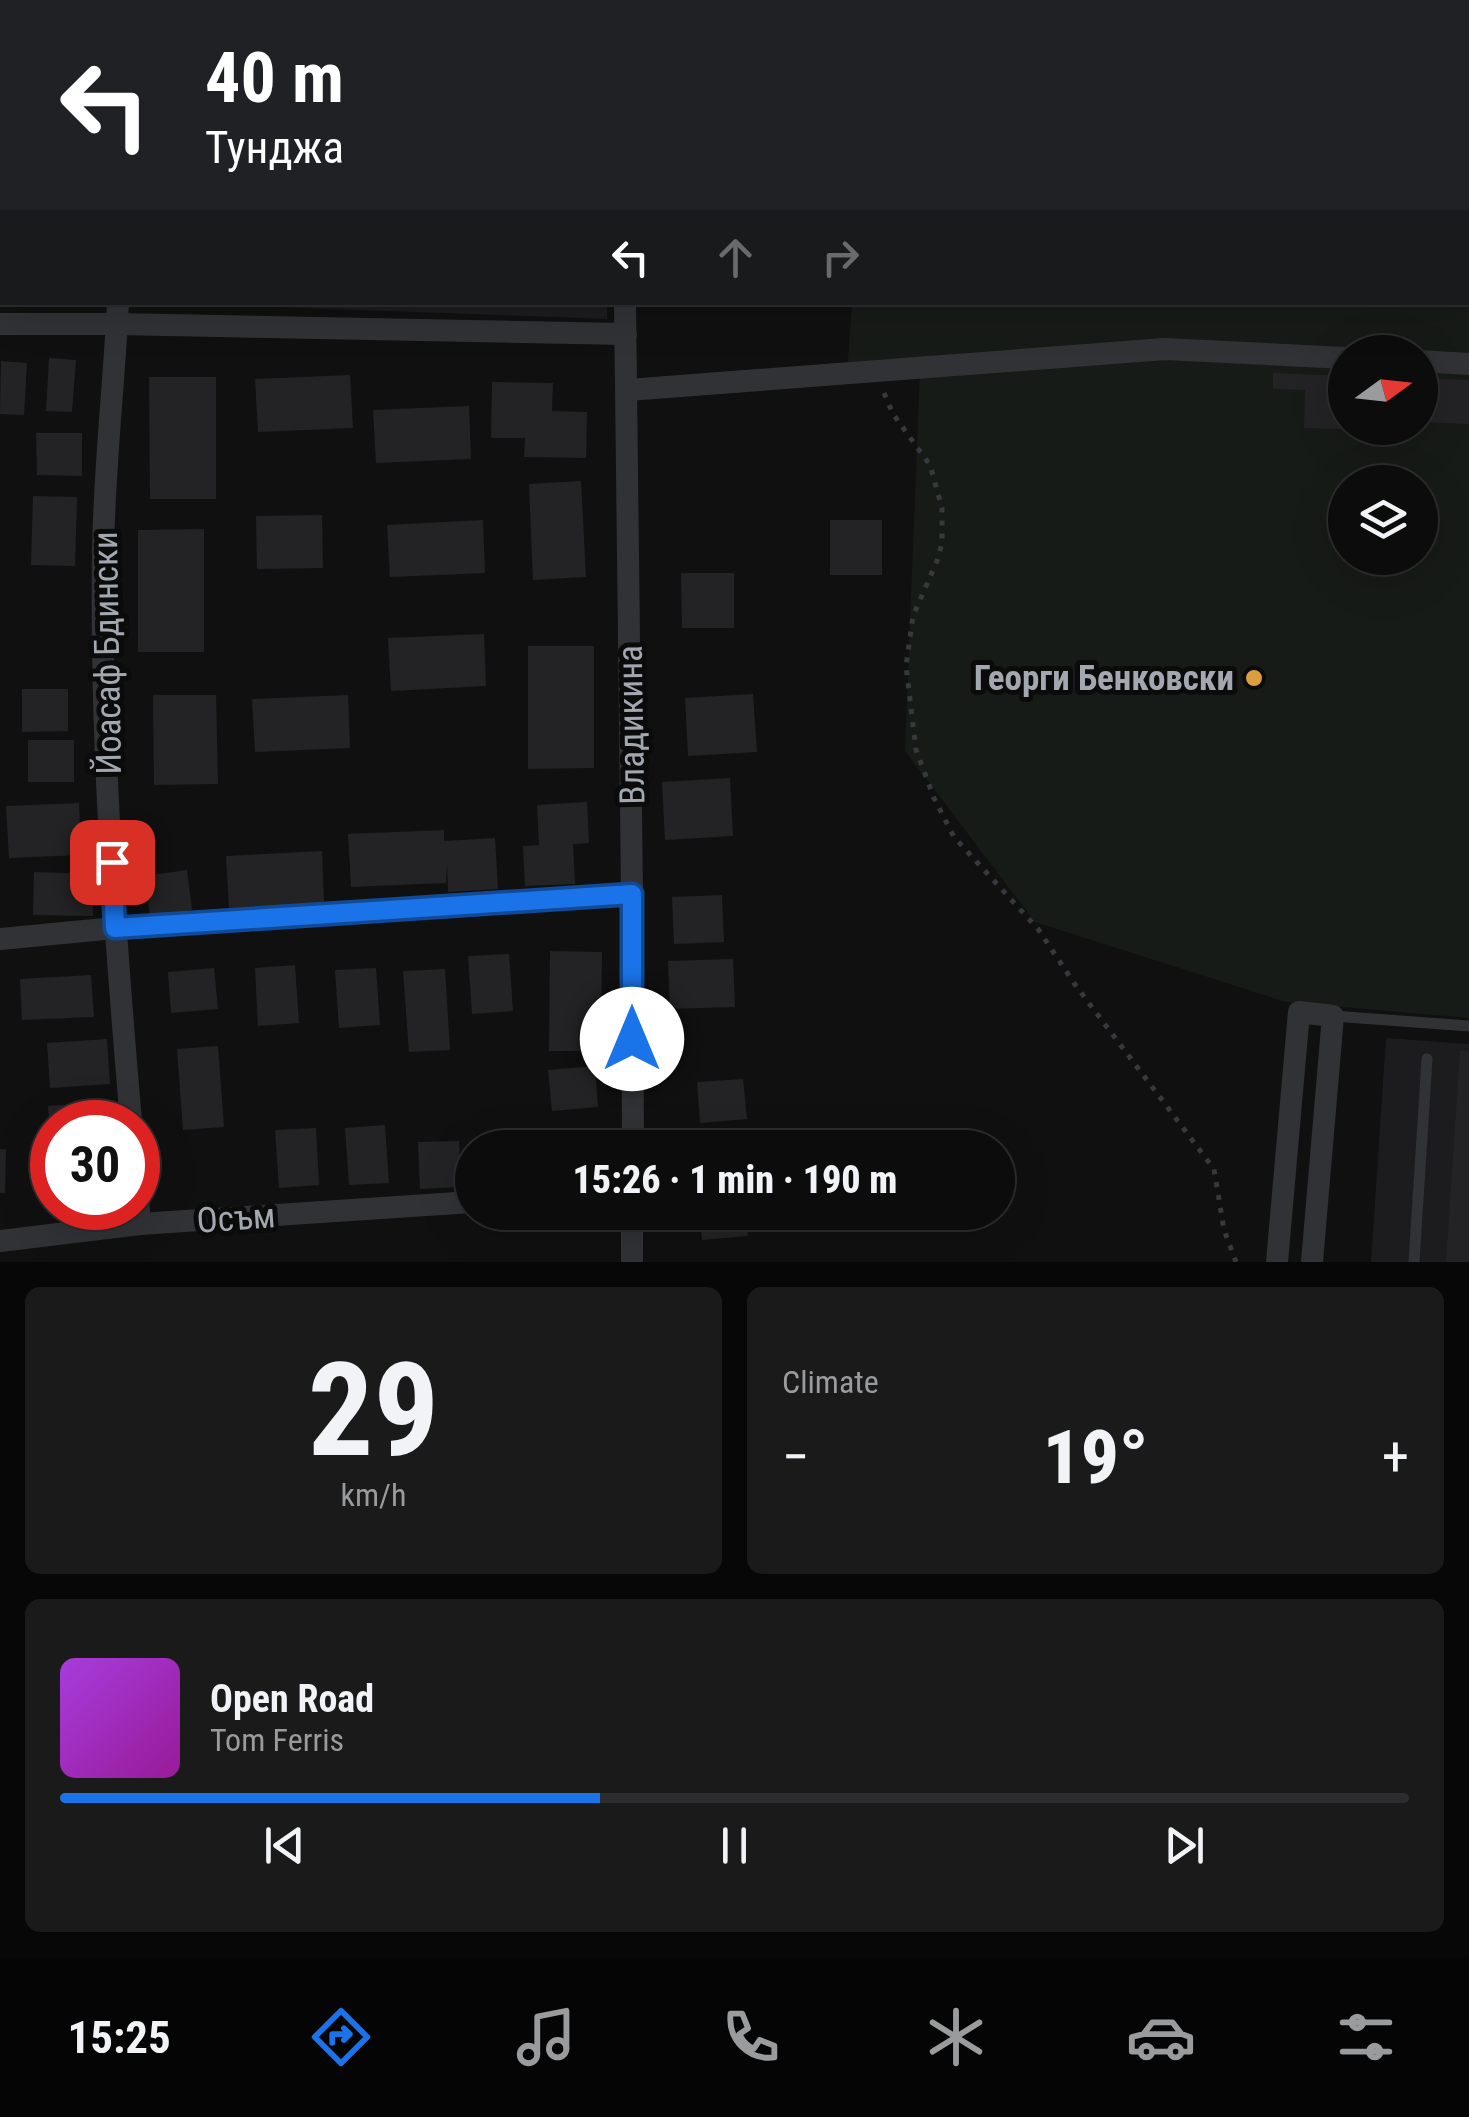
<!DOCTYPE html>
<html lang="en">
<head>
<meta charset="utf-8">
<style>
	:root { --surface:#0c0c0d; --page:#1a1a1b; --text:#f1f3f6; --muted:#9a9b9d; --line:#2c2c2e; --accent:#1a73e8 }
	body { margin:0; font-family:"Roboto Condensed",sans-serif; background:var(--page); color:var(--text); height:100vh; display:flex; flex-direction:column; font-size:38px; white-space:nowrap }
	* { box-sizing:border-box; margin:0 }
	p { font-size:32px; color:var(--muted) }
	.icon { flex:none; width:55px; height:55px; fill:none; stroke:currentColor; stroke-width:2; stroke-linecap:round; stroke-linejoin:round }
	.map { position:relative; height:1262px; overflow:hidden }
	.details { display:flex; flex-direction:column; gap:25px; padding:25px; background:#070707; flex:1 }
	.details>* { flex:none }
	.banner { position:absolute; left:0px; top:0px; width:1470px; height:305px; box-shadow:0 10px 40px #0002,0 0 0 2px var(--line); background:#202124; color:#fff; overflow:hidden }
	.needle { width:65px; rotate:75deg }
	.tools { position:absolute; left:1328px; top:335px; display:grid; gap:20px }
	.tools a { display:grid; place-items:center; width:110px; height:110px; border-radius:50%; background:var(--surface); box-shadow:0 10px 40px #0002,0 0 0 2px var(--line); font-size:50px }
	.speed { position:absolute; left:30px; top:1100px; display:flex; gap:20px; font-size:50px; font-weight:700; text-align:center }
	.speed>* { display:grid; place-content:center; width:130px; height:130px; border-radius:50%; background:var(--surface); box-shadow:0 10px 40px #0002,0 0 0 2px var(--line); line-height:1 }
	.speed .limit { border:15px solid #d22; background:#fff; color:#111 }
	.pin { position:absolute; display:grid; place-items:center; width:85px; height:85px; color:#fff; margin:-42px; border-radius:20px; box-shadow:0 5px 15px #0006 }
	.me { position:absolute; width:110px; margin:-55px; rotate:0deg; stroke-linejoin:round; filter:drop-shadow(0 0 8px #0008) }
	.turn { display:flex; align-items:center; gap:35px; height:210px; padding:0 40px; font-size:45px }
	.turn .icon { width:130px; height:130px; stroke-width:2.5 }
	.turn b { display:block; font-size:70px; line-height:85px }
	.lanes { display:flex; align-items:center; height:95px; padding:0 40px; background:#0003; justify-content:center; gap:50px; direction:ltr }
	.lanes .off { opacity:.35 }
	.big { font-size:75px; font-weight:800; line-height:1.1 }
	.details .widget { flex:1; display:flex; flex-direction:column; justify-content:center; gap:15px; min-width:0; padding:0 35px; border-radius:15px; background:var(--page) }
	.details .dial { align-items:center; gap:0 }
	.dial b { font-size:130px; line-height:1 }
	.song { display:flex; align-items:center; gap:30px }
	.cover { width:120px; height:120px; border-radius:15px; background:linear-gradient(135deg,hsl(280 70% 55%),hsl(300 70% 35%)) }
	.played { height:10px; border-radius:5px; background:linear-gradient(90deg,var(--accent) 40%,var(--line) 40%) }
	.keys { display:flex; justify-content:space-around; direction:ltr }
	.heat { display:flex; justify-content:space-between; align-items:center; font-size:55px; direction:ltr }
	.details .tiles { flex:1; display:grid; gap:25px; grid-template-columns:1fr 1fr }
	.widget:last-child { grid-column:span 2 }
	.trip { position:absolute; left:455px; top:1130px; width:560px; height:100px; border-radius:50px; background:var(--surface); box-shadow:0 10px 40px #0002,0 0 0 2px var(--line); font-weight:800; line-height:100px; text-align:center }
	.tabs { display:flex; height:160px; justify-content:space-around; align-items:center; background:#050505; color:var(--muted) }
	.tabs .icon { width:70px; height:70px }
	.tabs .current { color:var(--accent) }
	.tabs b { font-size:45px; color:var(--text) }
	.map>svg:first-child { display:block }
</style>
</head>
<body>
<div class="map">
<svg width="1469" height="1262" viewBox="0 0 1469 1262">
	<rect width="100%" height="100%" fill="#101011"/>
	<!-- built -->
	<g fill="#1c1c1e">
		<rect x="151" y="0" width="454" height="2"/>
		<path d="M 607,302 L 607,319 L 171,303 L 171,302 Z"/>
		<path d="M 1386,1038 L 1469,1044 L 1469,1262 L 1371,1262 Z"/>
	</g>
	<!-- green -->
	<path fill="#171b17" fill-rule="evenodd" d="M 848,0 L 1469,0 L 1469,1018 L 1286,1002 L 1035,922 L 905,751 L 920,368 L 847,373 L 852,303 L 1468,302 L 1468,2 L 848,2 ZM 1345,352 L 1420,352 L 1420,428 L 1345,428 ZM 1345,482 L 1420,482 L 1420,558 L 1345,558 Z"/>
	<!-- building -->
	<g fill="#232325">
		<path d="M 49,358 L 76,360 L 72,412 L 46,411 Z"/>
		<path d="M 1,361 L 27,363 L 24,415 L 0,414 Z"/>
		<path d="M 1273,373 L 1345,376 L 1345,429 L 1304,428 L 1305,390 L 1273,389 Z"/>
		<path d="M 350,375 L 353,428 L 258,432 L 255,379 Z"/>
		<path d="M 149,377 L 216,377 L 216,499 L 150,499 Z"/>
		<path d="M 1420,378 L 1469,380 L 1469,424 L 1420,422 Z"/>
		<path d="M 492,382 L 553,383 L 552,411 L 587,412 L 586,458 L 524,457 L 525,438 L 491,438 Z"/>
		<path d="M 469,406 L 471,459 L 376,463 L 373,410 Z"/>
		<path d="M 36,433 L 82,433 L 82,476 L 37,475 Z"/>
		<path d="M 581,481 L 586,577 L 533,580 L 529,484 Z"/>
		<path d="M 33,496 L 77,497 L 75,566 L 31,565 Z"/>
		<path d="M 322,515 L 323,568 L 257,569 L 256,516 Z"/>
		<path d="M 483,520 L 485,573 L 390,577 L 387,525 Z"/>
		<rect x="830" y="520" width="52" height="55"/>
		<path d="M 204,529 L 204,652 L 138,652 L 138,530 Z"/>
		<path d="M 681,573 L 734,573 L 734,628 L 682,628 Z"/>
		<path d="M 484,634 L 486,686 L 391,691 L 388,638 Z"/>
		<path d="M 528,646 L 594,646 L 594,768 L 528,769 Z"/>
		<path d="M 22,689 L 68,689 L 68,731 L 22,732 Z"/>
		<path d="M 753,694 L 757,752 L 688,756 L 685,698 Z"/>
		<path d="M 153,695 L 216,695 L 218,784 L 154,785 Z"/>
		<path d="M 348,695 L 350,748 L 255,752 L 252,699 Z"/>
		<rect x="28" y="740" width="46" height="42"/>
		<path d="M 730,778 L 733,836 L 665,840 L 662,782 Z"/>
		<path d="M 587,802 L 589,843 L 573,844 L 575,884 L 525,886 L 523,846 L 539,845 L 537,805 Z"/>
		<path d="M 79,803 L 81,855 L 9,858 L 6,806 Z"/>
		<path d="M 444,830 L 444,841 L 495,838 L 498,889 L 448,892 L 447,863 L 446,883 L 351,887 L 348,834 Z"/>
		<path d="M 322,851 L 324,904 L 229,908 L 226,856 Z"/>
		<path d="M 187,870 L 192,910 L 150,916 L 144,876 Z"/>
		<path d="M 34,872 L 93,874 L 93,916 L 33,915 Z"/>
		<path d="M 722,895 L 724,942 L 674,944 L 672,897 Z"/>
		<path d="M 550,951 L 602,952 L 601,1051 L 549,1051 Z"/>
		<path d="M 509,954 L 513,1011 L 472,1014 L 468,956 Z"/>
		<path d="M 733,959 L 735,1007 L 670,1009 L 668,961 Z"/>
		<path d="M 295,965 L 299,1023 L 258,1026 L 255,968 Z"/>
		<path d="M 214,968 L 218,1009 L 171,1013 L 168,972 Z"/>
		<path d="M 376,968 L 380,1025 L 339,1028 L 335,970 Z"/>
		<path d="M 445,969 L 450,1050 L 409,1052 L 403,971 Z"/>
		<path d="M 91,975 L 94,1017 L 22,1020 L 20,979 Z"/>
		<path d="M 107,1039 L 110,1084 L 50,1088 L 47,1043 Z"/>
		<path d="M 218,1046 L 224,1127 L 183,1130 L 177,1049 Z"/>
		<path d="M 1460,1051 L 1469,1051 L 1469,1262 L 1446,1262 Z"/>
		<path d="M 595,1066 L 598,1107 L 552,1111 L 548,1070 Z"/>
		<path d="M 743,1079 L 747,1119 L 700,1123 L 697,1082 Z"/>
		<path d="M 108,1102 L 109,1122 L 52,1122 L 52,1131 L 50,1131 L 48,1106 Z"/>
		<path d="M 385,1125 L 389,1183 L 349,1185 L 345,1128 Z"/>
		<path d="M 316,1128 L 319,1185 L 279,1188 L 275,1130 Z"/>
		<path d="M 596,1130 L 598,1148 L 551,1148 L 550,1134 Z"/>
		<path d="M 459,1141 L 461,1187 L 420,1189 L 418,1142 Z"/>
		<path d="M 726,1142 L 727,1148 L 697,1148 L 697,1145 Z"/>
		<path d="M 0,1149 L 6,1149 L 5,1193 L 0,1193 Z"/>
		<path d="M 700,1212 L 746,1212 L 748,1236 L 702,1240 Z"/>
	</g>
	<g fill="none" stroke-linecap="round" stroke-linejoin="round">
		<!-- path -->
		<path stroke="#37393c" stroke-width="5" stroke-dasharray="5 8" stroke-linecap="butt" d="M 884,393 L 893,414 L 930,465 L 942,508 L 942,543 L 937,561 L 913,616 L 906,666 L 916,750 L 934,798 L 954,837 L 1038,929 L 1076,986 L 1214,1169 L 1224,1230 L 1236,1262"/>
		<!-- service -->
		<g stroke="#313235" stroke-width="11">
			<path d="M 1333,1016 L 1469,1026"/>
			<path d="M 1414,1262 L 1427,1059"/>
		</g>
		<!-- minor -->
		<g stroke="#313235" stroke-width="22">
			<path d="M 621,0 L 621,2"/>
			<path d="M 132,2 L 132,0"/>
			<path d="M 118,302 C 114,386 104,470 103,553 C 100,743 115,933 131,1122"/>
			<path d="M 625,302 L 632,894 L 633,1148"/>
			<path d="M 0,324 L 117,324 L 626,334"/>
			<path d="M 1420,361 L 1469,364"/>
			<path d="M 628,390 L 1165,349 L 1345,358"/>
			<path d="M 0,939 L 115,928 L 632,894"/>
			<path d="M 138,1198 L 140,1224"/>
			<path d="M 0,1241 L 140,1224 L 472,1202"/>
			<path d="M 632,1262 L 632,1212"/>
			<path d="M 1277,1262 L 1299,1012 L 1333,1016 L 1312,1262"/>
		</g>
	</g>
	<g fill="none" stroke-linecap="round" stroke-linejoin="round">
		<defs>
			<path id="route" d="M 112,862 L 115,928 L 632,894 L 632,1039"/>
		</defs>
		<!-- route casing -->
		<use href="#route" stroke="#114b97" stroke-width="25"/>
		<!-- route -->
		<use href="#route" stroke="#1a73e8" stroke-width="18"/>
	</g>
	<!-- markers -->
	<circle fill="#db9d3d" stroke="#0b0b0c" stroke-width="4" cx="1254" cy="678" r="10"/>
	<g text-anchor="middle" stroke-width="10" stroke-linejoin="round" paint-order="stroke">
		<!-- street labels -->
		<g font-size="35" fill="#a2a7b0" stroke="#0b0b0c">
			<text transform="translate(107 653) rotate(-91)" y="12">Йоасаф Бдински</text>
			<text transform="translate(631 725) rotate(-91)" y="12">Владикина</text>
			<text transform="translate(236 1218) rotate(-4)" y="12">Осъм</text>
		</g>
		<!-- poi labels -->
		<g font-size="35" font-weight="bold" fill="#a2a7b0" stroke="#0b0b0c" text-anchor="end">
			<text x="1234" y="690">Георги Бенковски</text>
		</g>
	</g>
</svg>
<div class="tools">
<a><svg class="needle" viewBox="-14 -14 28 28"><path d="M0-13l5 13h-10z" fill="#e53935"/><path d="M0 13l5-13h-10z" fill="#9a9b9d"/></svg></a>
<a><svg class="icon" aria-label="layers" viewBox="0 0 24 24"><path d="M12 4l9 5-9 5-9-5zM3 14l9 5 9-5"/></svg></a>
</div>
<div class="speed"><div class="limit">30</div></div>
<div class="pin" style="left:112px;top:862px;background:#d93025"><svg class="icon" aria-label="arrive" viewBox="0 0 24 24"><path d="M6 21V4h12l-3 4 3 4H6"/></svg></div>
<svg class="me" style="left:632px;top:1039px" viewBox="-20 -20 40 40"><circle r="19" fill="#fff"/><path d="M0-13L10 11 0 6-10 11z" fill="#1a73e8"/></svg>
<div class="trip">15:26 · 1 min · 190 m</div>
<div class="banner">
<div class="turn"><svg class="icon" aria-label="left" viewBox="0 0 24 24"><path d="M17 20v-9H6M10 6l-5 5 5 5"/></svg><div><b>40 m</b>Тунджа</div></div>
<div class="lanes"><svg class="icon" aria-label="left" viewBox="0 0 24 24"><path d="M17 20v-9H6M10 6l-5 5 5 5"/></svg><svg class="icon off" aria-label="ahead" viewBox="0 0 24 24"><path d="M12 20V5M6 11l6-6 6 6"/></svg><svg class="icon off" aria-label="right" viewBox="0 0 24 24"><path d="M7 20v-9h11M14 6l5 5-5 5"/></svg></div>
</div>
</div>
<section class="details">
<div class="tiles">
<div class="widget dial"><b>29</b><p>km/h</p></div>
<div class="widget"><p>Climate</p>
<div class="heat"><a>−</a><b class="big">19°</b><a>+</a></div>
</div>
<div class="widget">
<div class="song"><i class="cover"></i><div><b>Open Road</b><p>Tom Ferris</p></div></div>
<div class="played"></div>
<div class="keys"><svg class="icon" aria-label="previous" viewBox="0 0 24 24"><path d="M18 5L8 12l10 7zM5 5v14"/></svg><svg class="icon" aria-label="pause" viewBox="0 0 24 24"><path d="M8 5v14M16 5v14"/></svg><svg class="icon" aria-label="next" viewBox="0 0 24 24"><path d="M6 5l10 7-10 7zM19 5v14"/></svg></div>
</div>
</div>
</section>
<nav class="tabs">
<b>15:25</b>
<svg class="icon current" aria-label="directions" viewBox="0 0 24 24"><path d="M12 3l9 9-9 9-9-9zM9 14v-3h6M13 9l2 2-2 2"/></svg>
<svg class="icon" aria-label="music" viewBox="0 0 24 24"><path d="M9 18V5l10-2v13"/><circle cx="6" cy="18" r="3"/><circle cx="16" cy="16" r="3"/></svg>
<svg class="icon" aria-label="phone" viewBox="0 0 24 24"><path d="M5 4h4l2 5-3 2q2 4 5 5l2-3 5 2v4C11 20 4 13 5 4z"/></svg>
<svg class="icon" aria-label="climate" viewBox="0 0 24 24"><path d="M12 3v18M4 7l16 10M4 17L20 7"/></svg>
<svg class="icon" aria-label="car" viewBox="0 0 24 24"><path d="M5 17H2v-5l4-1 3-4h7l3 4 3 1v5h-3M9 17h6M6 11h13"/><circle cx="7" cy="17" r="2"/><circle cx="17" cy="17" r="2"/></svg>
<svg class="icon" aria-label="filters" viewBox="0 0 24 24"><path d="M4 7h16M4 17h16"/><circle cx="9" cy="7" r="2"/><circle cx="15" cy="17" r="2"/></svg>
</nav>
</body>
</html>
